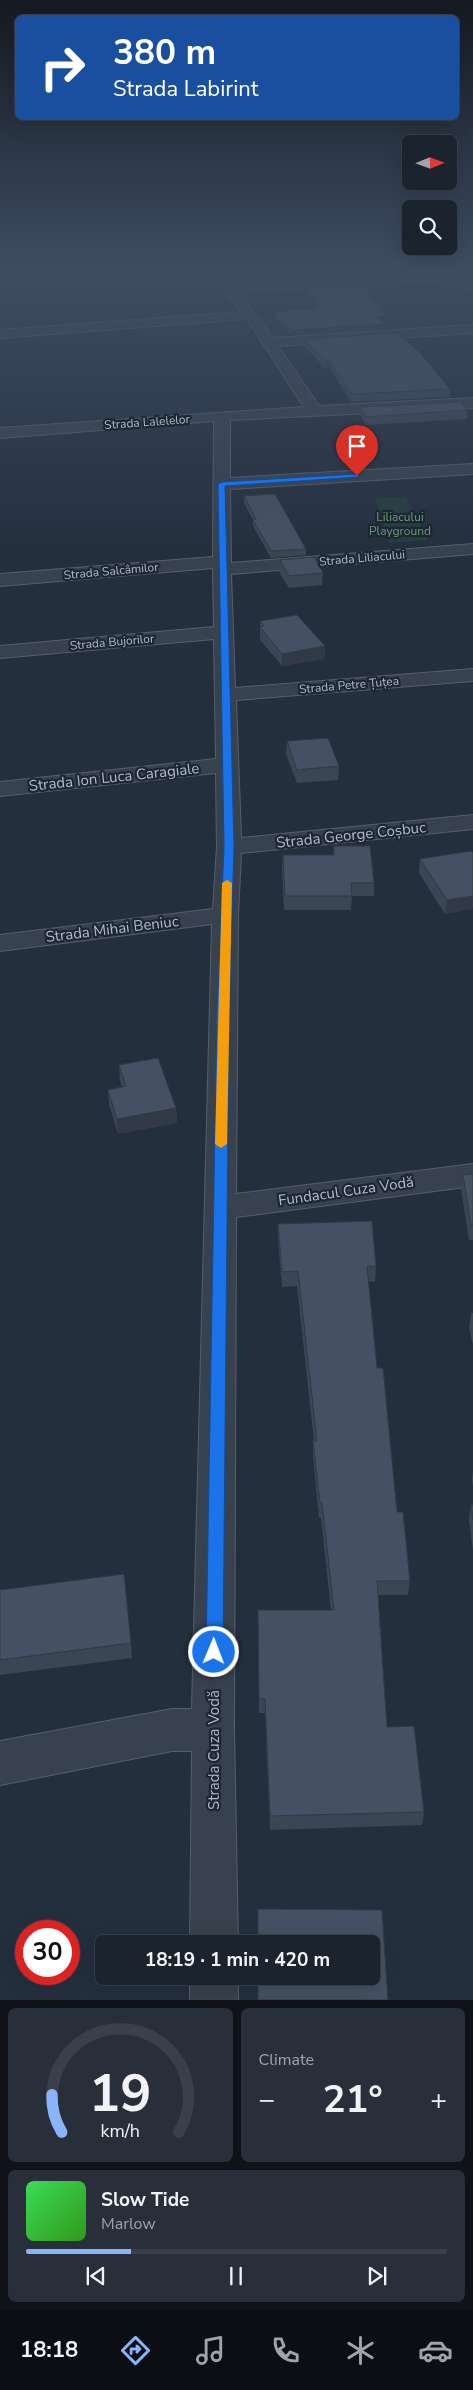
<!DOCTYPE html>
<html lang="en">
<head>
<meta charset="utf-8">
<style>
	:root { --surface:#1b232e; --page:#282f3a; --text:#f1f3f6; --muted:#a0a4aa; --line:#39404a; --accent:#8ab4f8 }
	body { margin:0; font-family:"Nunito Sans",sans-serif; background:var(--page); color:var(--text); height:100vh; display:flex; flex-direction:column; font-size:19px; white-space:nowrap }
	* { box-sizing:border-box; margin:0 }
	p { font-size:16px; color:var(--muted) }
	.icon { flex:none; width:28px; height:28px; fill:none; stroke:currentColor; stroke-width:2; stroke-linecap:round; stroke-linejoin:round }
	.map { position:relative; height:2000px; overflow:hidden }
	.side { display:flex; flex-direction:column; gap:8px; padding:8px; background:#0f1319; flex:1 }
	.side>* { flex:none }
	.banner { position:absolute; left:15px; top:15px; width:444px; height:105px; border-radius:8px; box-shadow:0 5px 20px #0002,0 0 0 1px var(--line); background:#1a4fa0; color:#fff; overflow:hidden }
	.needle { width:32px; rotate:89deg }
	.fabs { position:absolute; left:402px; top:135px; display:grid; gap:10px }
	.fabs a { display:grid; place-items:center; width:55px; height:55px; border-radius:8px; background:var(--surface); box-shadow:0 5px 20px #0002,0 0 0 1px var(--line); font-size:25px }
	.speed { position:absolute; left:15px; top:1920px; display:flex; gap:10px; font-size:25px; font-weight:700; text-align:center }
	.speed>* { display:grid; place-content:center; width:65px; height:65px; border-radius:50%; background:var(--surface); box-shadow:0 5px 20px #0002,0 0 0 1px var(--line); line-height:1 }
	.speed .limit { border:8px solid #d22; background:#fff; color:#111 }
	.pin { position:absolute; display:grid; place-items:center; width:42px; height:42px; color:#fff; margin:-51px -21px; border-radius:50% 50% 50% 0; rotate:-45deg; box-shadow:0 0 5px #0007 }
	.pin .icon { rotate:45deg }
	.me { position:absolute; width:55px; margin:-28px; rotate:1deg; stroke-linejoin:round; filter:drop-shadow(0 0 4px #0008) }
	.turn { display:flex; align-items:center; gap:18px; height:105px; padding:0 15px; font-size:22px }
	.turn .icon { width:65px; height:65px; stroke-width:2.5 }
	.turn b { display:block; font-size:35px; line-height:42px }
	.big { font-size:38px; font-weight:700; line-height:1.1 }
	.side .card { flex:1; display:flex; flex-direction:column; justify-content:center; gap:8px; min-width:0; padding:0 18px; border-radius:8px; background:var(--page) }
	.side .dial { align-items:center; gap:0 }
	.dial svg { height:130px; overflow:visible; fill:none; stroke:var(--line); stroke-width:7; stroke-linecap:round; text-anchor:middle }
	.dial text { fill:var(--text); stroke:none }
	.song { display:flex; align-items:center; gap:15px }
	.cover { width:60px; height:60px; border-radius:8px; background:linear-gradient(135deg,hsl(130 70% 55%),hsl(110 70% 35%)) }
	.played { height:5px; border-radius:2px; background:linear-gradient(90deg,var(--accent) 25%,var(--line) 25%) }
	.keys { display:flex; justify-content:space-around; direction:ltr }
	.heat { display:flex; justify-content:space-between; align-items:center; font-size:28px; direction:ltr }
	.side .tiles { flex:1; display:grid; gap:8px; grid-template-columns:1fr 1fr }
	.card:last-child { grid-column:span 2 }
	.trip { position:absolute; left:95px; top:1935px; width:285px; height:50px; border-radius:8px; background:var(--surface); box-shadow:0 5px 20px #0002,0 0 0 1px var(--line); font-weight:700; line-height:50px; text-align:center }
	.menu { display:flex; height:80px; justify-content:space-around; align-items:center; background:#0b0e12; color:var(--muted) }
	.menu .icon { width:35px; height:35px }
	.menu .active { color:var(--accent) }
	.menu b { font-size:22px; color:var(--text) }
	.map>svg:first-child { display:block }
</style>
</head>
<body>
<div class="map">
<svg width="473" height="2000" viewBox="0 0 473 2000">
	<rect width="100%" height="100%" fill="#242f3e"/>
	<!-- green -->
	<path fill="#263c3f" d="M 406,497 L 428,540 L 389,543 L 375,498 Z"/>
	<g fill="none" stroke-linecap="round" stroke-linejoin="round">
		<defs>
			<g id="minor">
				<path d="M 211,270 L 223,270 L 233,285 L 473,271 L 473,279 L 239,292 L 273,338 L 473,325 L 473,333 L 278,346 L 319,406 L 473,398 L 473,408 L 230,420 L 230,478 L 473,464 L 473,474 L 230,489 L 231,563 L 473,544 L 473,554 L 231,574 L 235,688 L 473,669 L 473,681 L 236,700 L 241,838 L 473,815 L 473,829 L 241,853 L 238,915 L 236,1194 L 473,1164 L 473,1186 L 236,1217 L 234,1730 L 238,1944 L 190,1944 L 192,1751 L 172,1751 L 0,1785 L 0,1741 L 172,1709 L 192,1709 L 212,924 L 0,951 L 0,935 L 213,909 L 217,847 L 216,773 L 0,796 L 0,782 L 216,759 L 214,639 L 0,658 L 0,646 L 214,627 L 213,568 L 0,586 L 0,574 L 213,557 L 214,421 L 0,438 L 0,428 L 304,407 L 247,319 L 0,338 L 0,330 L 241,312 Z"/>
				<rect x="190" y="1976" width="48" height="24"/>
			</g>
		</defs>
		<!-- minor casing -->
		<use href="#minor" stroke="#565f6c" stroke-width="2"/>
		<!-- minor -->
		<use href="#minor" fill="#38414e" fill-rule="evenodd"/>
	</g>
	<!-- wall -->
	<g fill="#3b4654">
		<path d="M 473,277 L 473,294 L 458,283 L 459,278 Z"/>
		<path d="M 306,286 L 384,311 L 384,316 L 375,316 L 384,329 L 292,335 L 275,317 L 275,312 L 316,308 L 306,291 Z"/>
		<path d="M 304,339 L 450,389 L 450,397 L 351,402 L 329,367 L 325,368 L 304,346 Z"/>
		<path d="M 360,407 L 468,410 L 467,419 L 366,425 L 360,415 Z"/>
		<path d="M 244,496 L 306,549 L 306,555 L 271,558 L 253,526 L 253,520 L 244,503 Z"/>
		<path d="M 280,560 L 323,573 L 322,585 L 289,588 L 279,572 Z"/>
		<path d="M 260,621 L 325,646 L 324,659 L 282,666 L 260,640 Z"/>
		<path d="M 287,741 L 339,766 L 338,780 L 297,783 L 286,754 Z"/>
		<path d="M 334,846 L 374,883 L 374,896 L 352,896 L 351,910 L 284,910 L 282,869 L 283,855 L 333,855 Z"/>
		<path d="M 473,853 L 473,909 L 445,914 L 419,873 L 420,859 Z"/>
		<path d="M 119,1065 L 176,1108 L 177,1123 L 118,1134 L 109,1104 L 108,1090 L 122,1087 L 120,1080 Z"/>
		<path d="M 473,1174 L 473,1240 L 469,1240 L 461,1189 L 463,1175 Z"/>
		<path d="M 278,1224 L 376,1267 L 375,1282 L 368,1281 L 377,1368 L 397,1512 L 410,1581 L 408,1595 L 378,1595 L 387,1727 L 424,1812 L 422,1825 L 270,1830 L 265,1713 L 259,1713 L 258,1625 L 331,1610 L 321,1518 L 319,1518 L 313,1456 L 313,1441 L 314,1441 L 297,1286 L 282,1287 L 278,1239 Z"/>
		<path d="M 471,1313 L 473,1313 L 473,1345 L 469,1328 Z"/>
		<path d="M 473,1472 L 473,1486 L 472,1480 Z"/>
		<path d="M 471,1505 L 473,1505 L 473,1551 L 469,1520 Z"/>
		<path d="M 0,1590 L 131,1643 L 132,1658 L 0,1675 Z"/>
	</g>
	<!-- shaded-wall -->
	<g fill="#303945">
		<path d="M 384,324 L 384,329 L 292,335 L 292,330 Z"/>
		<path d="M 325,360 L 329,360 L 329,367 L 325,368 Z"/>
		<path d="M 325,646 L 324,659 L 282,666 L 282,654 Z"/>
		<path d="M 473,896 L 473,909 L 445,914 L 447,900 Z"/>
		<path d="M 176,1108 L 177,1123 L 118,1134 L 117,1119 Z"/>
	</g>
	<!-- building -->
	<g fill="#455162" stroke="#303945">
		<path d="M 473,277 L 473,288 L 459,278 Z"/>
		<path d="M 361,283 L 384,311 L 370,311 L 384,324 L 292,330 L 275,312 L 319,308 L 306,286 Z"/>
		<path d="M 397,333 L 420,353 L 450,389 L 352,394 L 329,360 L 325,360 L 304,339 Z"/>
		<path d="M 461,402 L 468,410 L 366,417 L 360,407 Z"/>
		<path d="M 275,494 L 306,549 L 271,551 L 253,520 L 256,519 L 244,496 Z"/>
		<path d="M 314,557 L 323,573 L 289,576 L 280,560 Z"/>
		<path d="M 297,615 L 325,646 L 282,654 L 260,627 L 264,626 L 260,621 Z"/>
		<path d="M 328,738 L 339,766 L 297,770 L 287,741 Z"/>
		<path d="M 334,846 L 370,846 L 374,883 L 351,883 L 352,896 L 285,896 L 283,855 L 334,855 Z"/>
		<path d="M 471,851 L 473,853 L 473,896 L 447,900 L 420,859 Z"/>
		<path d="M 158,1058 L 176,1108 L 117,1119 L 108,1090 L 126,1086 L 119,1065 Z"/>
		<path d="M 473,1174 L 473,1225 L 471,1225 L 463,1175 Z"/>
		<path d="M 372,1221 L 376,1267 L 367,1266 L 377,1368 L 383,1368 L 397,1512 L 403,1512 L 410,1581 L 377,1581 L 387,1727 L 414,1726 L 424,1812 L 270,1816 L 265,1699 L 259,1699 L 258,1610 L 334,1610 L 322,1503 L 320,1503 L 313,1441 L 317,1441 L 298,1271 L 282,1272 L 278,1224 Z"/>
		<path d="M 471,1505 L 473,1505 L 473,1520 Z"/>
		<path d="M 124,1574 L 131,1643 L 0,1660 L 0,1590 Z"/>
		<path d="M 258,1909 L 382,1910 L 388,2000 L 258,2000 L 258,1976 L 371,1976 L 371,1944 L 258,1944 Z"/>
	</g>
	<!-- sky -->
	<linearGradient id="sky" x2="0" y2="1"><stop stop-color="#141a22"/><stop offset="0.49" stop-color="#3f4d63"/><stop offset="1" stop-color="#3f4d63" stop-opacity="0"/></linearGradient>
	<rect width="473" height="550" fill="url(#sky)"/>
	<!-- route -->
	<path fill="#1a73e8" stroke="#114b97" d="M 357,474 L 359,477 L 225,486 L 234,847 L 229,1012 L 223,1652 L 220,1658 L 214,1660 L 208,1658 L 206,1652 L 217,1012 L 224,847 L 218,484 L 222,482 Z"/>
	<!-- slow -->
	<path fill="#f59e0b" d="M 227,880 L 232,883 L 227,1144 L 221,1148 L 215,1144 L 222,883 Z"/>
	<g text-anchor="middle" stroke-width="4.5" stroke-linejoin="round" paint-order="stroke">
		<!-- far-street labels -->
		<g font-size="12" fill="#b4bcc9" stroke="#1d2633">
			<text transform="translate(147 422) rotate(-4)" y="4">Strada Lalelelor</text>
			<text transform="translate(362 558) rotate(-5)" y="4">Strada Liliacului</text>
			<text transform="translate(111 571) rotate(-5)" y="4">Strada Salcâmilor</text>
			<text transform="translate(112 642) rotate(-5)" y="4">Strada Bujorilor</text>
			<text transform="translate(349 685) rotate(-5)" y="4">Strada Petre Țuțea</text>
		</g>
		<!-- far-park labels -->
		<g font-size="12" fill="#6b9a76" stroke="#1d2633">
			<text x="400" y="521">Liliacului<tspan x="400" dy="14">Playground</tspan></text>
		</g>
		<!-- street labels -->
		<g font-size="15" fill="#b4bcc9" stroke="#1d2633">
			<text transform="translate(114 777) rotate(-6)" y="5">Strada Ion Luca Caragiale</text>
			<text transform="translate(351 835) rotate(-6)" y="5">Strada George Coșbuc</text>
			<text transform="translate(112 929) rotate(-7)" y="5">Strada Mihai Beniuc</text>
			<text transform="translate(346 1191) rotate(-8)" y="5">Fundacul Cuza Vodă</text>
			<text transform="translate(214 1750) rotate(-90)" y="5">Strada Cuza Vodă</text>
		</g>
	</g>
</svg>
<div class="fabs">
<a><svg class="needle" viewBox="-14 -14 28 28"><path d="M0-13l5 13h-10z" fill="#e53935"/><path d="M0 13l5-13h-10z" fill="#a0a4aa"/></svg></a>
<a><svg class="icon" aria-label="search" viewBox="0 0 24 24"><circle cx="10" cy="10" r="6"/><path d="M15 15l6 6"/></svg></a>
</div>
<div class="speed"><div class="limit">30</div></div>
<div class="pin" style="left:357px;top:476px;background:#d93025"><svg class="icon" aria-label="arrive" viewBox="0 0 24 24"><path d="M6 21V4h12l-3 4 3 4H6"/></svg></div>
<svg class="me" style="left:214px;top:1652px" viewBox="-20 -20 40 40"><circle r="17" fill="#1a73e8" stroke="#fff" stroke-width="3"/><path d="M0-11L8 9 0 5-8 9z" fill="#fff"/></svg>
<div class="trip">18:19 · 1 min · 420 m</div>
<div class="banner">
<div class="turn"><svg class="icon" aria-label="right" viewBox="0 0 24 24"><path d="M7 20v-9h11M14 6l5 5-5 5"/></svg><div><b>380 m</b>Strada Labirint</div></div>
</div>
</div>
<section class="side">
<div class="tiles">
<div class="card dial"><svg viewBox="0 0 100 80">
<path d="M14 69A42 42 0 1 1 86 69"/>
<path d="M14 69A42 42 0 0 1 8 46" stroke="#8ab4f8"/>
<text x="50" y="56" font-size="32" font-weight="700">19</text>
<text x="50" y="72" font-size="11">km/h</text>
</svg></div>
<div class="card"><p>Climate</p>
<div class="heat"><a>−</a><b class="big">21°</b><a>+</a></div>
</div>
<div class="card">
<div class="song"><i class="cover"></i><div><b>Slow Tide</b><p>Marlow</p></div></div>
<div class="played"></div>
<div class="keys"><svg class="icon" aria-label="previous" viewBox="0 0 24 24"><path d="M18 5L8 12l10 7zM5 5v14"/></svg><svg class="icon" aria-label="pause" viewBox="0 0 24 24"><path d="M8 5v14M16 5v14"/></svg><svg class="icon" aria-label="next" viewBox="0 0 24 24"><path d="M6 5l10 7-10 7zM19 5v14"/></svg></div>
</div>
</div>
</section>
<nav class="menu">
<b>18:18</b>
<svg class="icon active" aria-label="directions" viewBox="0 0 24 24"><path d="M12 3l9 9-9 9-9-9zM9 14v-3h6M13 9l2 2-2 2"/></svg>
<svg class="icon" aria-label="music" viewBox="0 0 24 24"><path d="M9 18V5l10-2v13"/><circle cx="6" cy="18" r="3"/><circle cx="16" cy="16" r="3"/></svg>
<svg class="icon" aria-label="phone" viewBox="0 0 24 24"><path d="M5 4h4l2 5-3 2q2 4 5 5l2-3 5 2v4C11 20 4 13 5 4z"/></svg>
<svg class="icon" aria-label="climate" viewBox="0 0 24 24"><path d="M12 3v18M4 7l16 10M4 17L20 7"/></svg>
<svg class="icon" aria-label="car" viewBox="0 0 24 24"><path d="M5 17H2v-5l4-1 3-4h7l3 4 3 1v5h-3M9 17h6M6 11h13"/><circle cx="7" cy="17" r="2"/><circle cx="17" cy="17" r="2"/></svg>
</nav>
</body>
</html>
